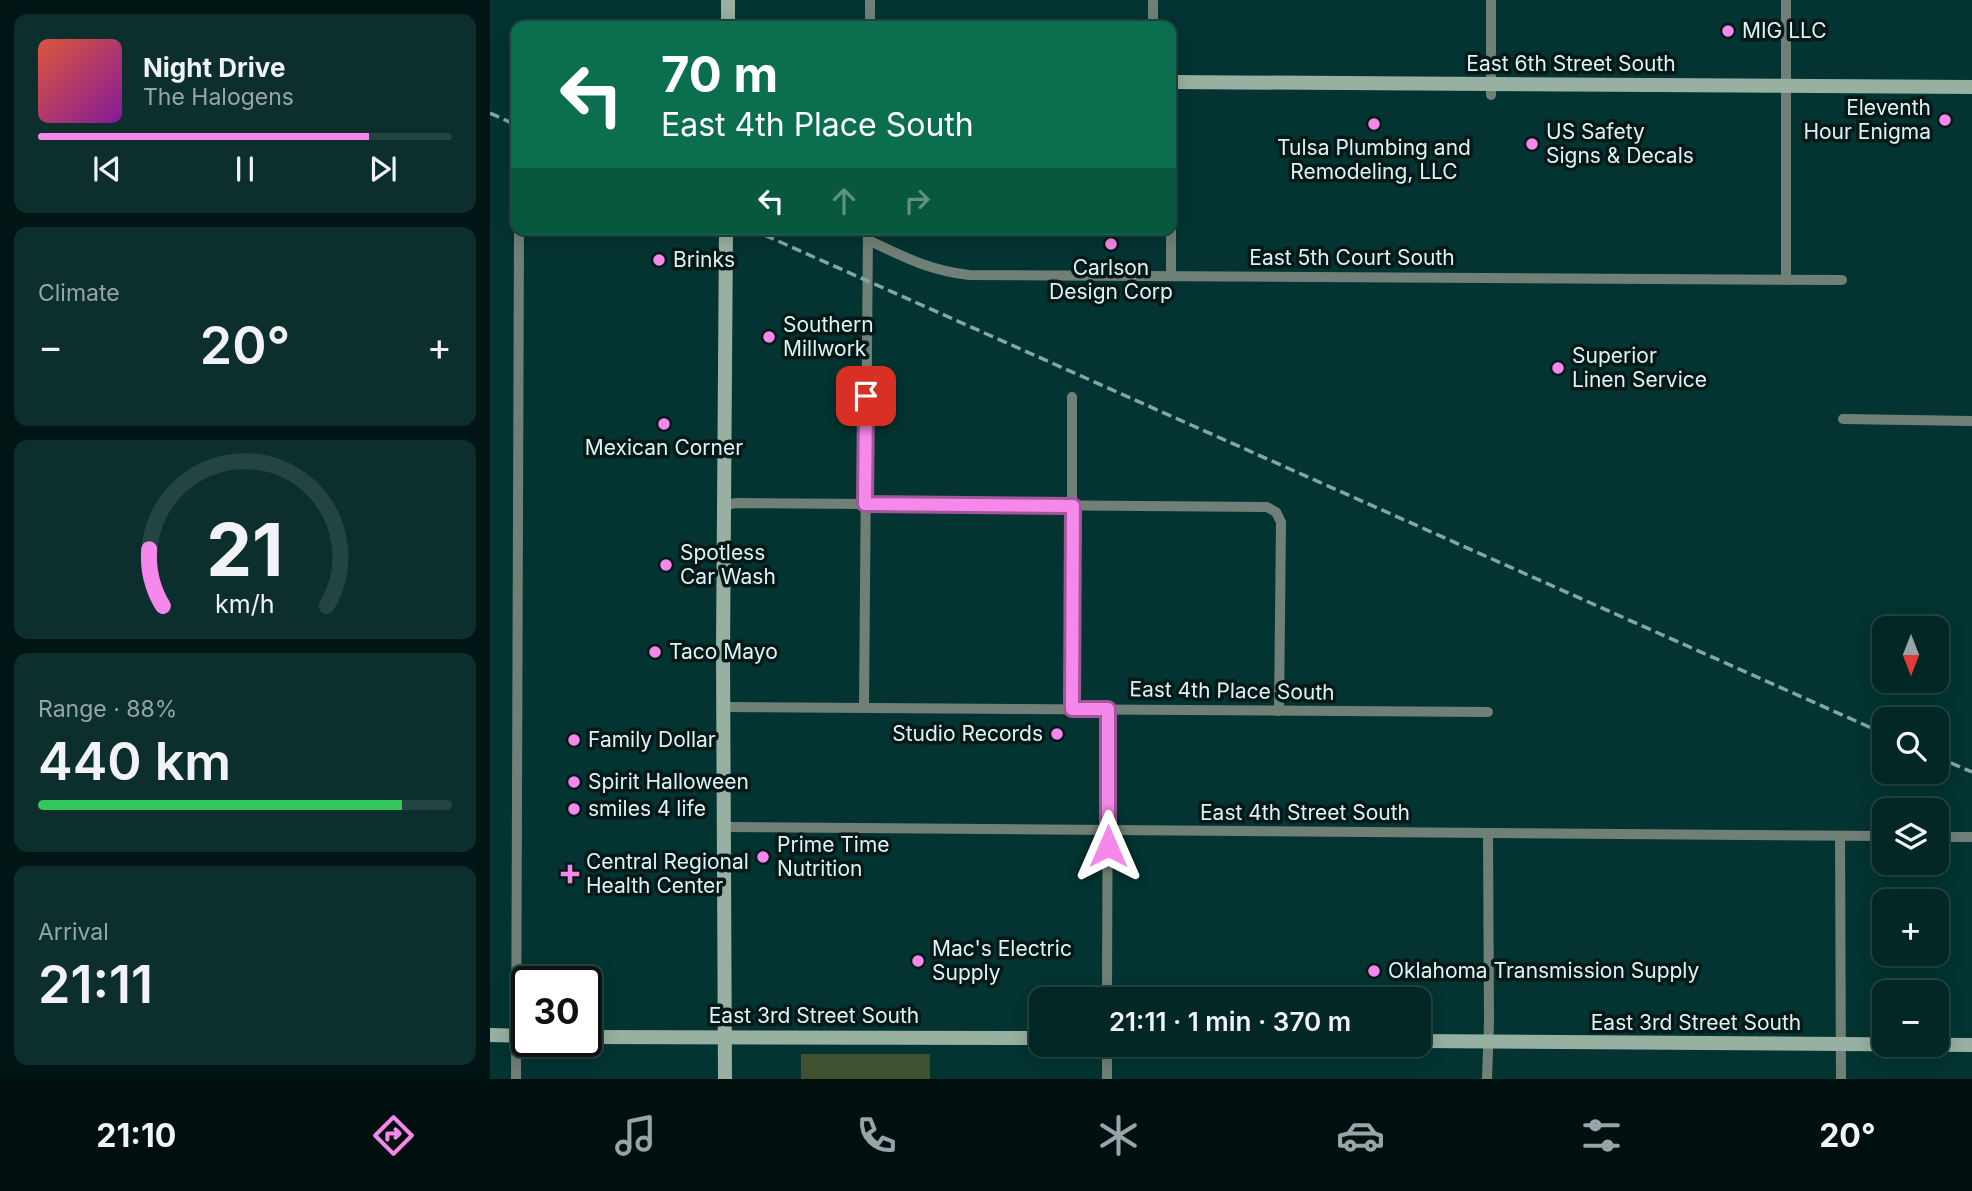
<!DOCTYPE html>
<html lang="en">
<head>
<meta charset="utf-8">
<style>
	:root { --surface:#022725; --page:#0c2f2d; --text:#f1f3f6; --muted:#96a5a7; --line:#234442; --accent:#f788eb }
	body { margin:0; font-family:Inter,sans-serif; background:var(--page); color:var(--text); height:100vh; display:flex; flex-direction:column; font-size:26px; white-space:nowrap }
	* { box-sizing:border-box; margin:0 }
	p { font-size:23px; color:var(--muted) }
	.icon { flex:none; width:38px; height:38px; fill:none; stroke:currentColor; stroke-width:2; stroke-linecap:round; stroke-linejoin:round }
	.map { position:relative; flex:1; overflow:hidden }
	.panel { display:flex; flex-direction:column; gap:14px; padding:14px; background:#011514; width:490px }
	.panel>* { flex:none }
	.hud { position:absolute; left:21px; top:21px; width:665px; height:214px; border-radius:14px; box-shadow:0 4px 18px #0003,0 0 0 2px var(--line); background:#0b6e4f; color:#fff; overflow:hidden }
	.needle { width:46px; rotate:180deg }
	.tools { position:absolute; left:1382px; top:616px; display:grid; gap:14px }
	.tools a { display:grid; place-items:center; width:77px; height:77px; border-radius:14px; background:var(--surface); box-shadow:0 4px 18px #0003,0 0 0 2px var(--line); font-size:35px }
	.speed { position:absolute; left:21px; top:966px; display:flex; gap:14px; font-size:35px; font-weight:700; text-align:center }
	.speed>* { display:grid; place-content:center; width:91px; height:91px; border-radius:50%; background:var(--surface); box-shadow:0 4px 18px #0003,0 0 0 2px var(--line); line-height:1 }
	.speed .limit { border:4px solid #111; border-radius:10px; background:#fff; color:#111 }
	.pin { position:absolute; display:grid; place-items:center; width:60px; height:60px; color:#fff; margin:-30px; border-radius:14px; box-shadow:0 4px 10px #0006 }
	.me { position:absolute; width:77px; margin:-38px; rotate:0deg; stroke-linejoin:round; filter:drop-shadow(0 0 5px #0008) }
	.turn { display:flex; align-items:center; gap:24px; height:147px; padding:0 35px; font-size:32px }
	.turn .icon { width:91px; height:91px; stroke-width:2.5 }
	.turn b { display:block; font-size:49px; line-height:60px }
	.lanes { display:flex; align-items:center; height:66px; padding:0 35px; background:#0003; justify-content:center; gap:35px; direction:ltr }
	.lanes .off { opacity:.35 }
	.big { font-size:52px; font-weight:600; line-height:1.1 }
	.panel .tile { flex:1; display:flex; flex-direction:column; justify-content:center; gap:10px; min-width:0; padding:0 24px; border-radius:14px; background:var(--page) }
	.panel .dial { align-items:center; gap:0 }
	.dial svg { height:182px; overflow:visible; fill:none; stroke:var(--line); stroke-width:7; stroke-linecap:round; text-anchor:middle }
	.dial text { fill:var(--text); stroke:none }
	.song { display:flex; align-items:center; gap:21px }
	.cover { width:84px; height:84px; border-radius:10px; background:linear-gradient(135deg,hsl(10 70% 55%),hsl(290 70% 35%)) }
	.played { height:7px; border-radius:4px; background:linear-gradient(90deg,var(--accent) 80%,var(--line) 80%) }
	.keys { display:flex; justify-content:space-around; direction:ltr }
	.heat { display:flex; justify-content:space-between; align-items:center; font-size:38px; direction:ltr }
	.charge { height:10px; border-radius:5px; background:linear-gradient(90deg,#34c759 88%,var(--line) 0) }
	.trip { position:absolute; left:539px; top:987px; width:402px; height:70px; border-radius:14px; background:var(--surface); box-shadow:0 4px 18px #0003,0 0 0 2px var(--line); font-weight:600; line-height:70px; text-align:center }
	.dock { display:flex; height:112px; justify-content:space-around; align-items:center; background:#01100f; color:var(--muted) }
	.dock .icon { width:49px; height:49px }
	.dock .active { color:var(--accent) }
	.dock b { font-size:32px; color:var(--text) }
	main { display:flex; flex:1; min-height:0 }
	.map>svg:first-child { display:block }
</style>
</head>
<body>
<main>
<section class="panel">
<div class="tile">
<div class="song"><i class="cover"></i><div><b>Night Drive</b><p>The Halogens</p></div></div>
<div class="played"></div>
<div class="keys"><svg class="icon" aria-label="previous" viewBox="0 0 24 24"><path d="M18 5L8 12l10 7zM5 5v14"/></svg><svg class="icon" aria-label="pause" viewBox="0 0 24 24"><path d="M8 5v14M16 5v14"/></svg><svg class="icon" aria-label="next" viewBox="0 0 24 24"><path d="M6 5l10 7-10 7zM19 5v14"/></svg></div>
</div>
<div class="tile"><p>Climate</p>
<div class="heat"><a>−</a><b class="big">20°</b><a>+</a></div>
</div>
<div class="tile dial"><svg viewBox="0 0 100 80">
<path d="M14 69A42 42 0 1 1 86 69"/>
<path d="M14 69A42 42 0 0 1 8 44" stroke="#f788eb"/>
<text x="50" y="56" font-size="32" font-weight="700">21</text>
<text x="50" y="72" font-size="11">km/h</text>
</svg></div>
<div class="tile"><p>Range · 88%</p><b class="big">440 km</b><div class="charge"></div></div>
<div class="tile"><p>Arrival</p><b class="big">21:11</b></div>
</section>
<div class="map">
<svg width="1482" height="1079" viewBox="0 0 1482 1079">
	<rect width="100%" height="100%" fill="#033431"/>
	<!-- green -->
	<rect fill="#405130" x="311" y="1054" width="129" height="25"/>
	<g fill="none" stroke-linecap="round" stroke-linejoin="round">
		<!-- street -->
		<g stroke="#718077" stroke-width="10">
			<path d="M 380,0 L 380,26"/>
			<path d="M 663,0 L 663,26"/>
			<path d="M 1001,95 L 1001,0"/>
			<path d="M 681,160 L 682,82"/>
			<path d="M 681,216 L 681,276"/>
			<path d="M 378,240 C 414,257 438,270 479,275 L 1352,280"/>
			<path d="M 1296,280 L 1296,0"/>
			<path d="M 1353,419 L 1482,421"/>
			<path d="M 234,505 L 247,503 L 777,507 L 786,512 L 791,522 L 789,711"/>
			<path d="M 233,707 L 998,712"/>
			<path d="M 374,707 L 378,229"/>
			<path d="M 582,709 L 582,397"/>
			<path d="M 235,827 L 1395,836"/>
			<path d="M 1350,836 L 1351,1079"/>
			<path d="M 1447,837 L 1482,837"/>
			<path d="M 617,999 L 618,709"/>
			<path d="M 26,1079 L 29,229"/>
			<path d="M 617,1079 L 617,1045"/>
			<path d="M 997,1079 L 999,1022 L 998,834"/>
		</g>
		<!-- secondary -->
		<g stroke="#97b0a1" stroke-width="14">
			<path d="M 238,0 L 238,26"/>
			<path d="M 681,82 L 1482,87"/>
			<path d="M 0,1035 L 37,1036"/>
			<path d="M 96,1037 L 551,1038"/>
			<path d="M 929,1041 L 1482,1045"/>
			<path d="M 235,1079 L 233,652 L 236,229"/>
		</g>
		<!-- rail -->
		<g stroke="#84a6a3" stroke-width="3.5" stroke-dasharray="10 5" stroke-linecap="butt">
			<path d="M 0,113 L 26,125"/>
			<path d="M 261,229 L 1395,734"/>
			<path d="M 1447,757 L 1482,772"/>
		</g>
	</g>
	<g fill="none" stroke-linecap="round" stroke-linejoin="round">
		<defs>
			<path id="route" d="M 376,396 L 375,504 L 583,506 L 582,709 L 618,709 L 618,846"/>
		</defs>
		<!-- route casing -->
		<use href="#route" stroke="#a15899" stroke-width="18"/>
		<!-- route -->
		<use href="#route" stroke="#f788eb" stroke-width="12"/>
	</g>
	<!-- markers -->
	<g fill="#f788eb" stroke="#061817" stroke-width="2.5">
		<circle cx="1238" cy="31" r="7"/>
		<circle cx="1455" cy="120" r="7"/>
		<circle cx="884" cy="124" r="7"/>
		<circle cx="1042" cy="144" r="7"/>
		<circle cx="621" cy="244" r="7"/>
		<circle cx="169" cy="260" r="7"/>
		<circle cx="279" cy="337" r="7"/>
		<circle cx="1068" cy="368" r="7"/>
		<circle cx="174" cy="424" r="7"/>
		<circle cx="176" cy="565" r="7"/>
		<circle cx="165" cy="652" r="7"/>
		<circle cx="567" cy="734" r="7"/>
		<circle cx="84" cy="740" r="7"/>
		<circle cx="84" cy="782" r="7"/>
		<circle cx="84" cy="809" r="7"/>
		<circle cx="273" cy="857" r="7"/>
		<path d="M76.5 863.5h7v7h7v7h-7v7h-7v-7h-7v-7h7z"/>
		<circle cx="428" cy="961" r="7"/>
		<circle cx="884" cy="971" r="7"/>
	</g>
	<g text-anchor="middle" stroke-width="7" stroke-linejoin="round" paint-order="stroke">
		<!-- poi labels -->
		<g font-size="21" fill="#ddf4f1" stroke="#061817" text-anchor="start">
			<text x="1252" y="38">MIG LLC</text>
			<text x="1441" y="115" text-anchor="end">Eleventh<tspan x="1441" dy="24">Hour Enigma</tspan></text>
			<text x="1056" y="139">US Safety<tspan x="1056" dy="24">Signs &amp; Decals</tspan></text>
			<text x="884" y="155" text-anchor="middle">Tulsa Plumbing and<tspan x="884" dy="24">Remodeling, LLC</tspan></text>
			<text x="183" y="267">Brinks</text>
			<text x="621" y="275" text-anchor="middle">Carlson<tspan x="621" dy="24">Design Corp</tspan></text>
			<text x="293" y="332">Southern<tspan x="293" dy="24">Millwork</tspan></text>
			<text x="1082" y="363">Superior<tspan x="1082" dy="24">Linen Service</tspan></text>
			<text x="174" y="455" text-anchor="middle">Mexican Corner</text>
			<text x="190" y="560">Spotless<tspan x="190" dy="24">Car Wash</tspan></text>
			<text x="179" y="659">Taco Mayo</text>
			<text x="553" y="741" text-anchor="end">Studio Records</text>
			<text x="98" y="747">Family Dollar</text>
			<text x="98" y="789">Spirit Halloween</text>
			<text x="98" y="816">smiles 4 life</text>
			<text x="287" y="852">Prime Time<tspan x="287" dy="24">Nutrition</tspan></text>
			<text x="96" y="869">Central Regional<tspan x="96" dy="24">Health Center</tspan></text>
			<text x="442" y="956">Mac's Electric<tspan x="442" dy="24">Supply</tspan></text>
			<text x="898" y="978">Oklahoma Transmission Supply</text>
		</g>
		<!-- street labels -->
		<g font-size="21" fill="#ddf4f1" stroke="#061817">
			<text x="1081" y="71">East 6th Street South</text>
			<text x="862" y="265">East 5th Court South</text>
			<text transform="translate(742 691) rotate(1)" y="7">East 4th Place South</text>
			<text x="815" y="820">East 4th Street South</text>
			<text x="324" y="1023">East 3rd Street South</text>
			<text x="1206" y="1030">East 3rd Street South</text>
		</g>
	</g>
</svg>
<div class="tools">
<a><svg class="needle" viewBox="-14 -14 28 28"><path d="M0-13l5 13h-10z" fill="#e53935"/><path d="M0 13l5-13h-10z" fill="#96a5a7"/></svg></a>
<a><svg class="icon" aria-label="search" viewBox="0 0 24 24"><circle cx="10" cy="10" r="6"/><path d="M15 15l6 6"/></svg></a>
<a><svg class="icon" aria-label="layers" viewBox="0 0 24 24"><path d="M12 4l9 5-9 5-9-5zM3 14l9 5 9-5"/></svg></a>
<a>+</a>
<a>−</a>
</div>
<div class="speed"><div class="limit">30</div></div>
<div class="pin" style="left:376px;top:396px;background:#d93025"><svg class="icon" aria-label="arrive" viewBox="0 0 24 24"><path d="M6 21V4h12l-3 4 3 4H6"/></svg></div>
<svg class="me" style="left:618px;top:846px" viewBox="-20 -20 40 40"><path d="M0-17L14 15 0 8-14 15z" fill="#f788eb" stroke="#fff" stroke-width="4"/></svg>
<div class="trip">21:11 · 1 min · 370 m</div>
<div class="hud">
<div class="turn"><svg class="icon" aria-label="left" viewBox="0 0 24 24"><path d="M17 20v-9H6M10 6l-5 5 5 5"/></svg><div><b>70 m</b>East 4th Place South</div></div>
<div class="lanes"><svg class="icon" aria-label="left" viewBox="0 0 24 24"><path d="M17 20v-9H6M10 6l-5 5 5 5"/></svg><svg class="icon off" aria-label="ahead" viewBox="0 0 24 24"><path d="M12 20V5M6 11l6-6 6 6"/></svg><svg class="icon off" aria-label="right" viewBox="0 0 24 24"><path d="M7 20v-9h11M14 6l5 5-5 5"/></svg></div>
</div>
</div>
</main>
<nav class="dock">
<b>21:10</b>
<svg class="icon active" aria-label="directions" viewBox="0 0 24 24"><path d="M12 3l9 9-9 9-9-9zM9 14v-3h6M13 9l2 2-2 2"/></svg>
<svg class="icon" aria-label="music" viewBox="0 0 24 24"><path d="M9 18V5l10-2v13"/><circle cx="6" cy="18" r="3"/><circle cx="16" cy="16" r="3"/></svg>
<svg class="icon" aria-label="phone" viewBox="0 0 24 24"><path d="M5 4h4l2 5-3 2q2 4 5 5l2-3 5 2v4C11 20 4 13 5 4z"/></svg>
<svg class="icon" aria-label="climate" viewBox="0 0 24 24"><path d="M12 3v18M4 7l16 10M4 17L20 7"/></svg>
<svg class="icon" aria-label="car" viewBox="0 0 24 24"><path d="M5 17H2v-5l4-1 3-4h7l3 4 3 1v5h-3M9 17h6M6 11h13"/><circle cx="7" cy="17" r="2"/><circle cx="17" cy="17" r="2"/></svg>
<svg class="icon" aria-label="filters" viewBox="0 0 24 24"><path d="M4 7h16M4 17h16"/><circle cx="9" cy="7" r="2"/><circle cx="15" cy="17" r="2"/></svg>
<b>20°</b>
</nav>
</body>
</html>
